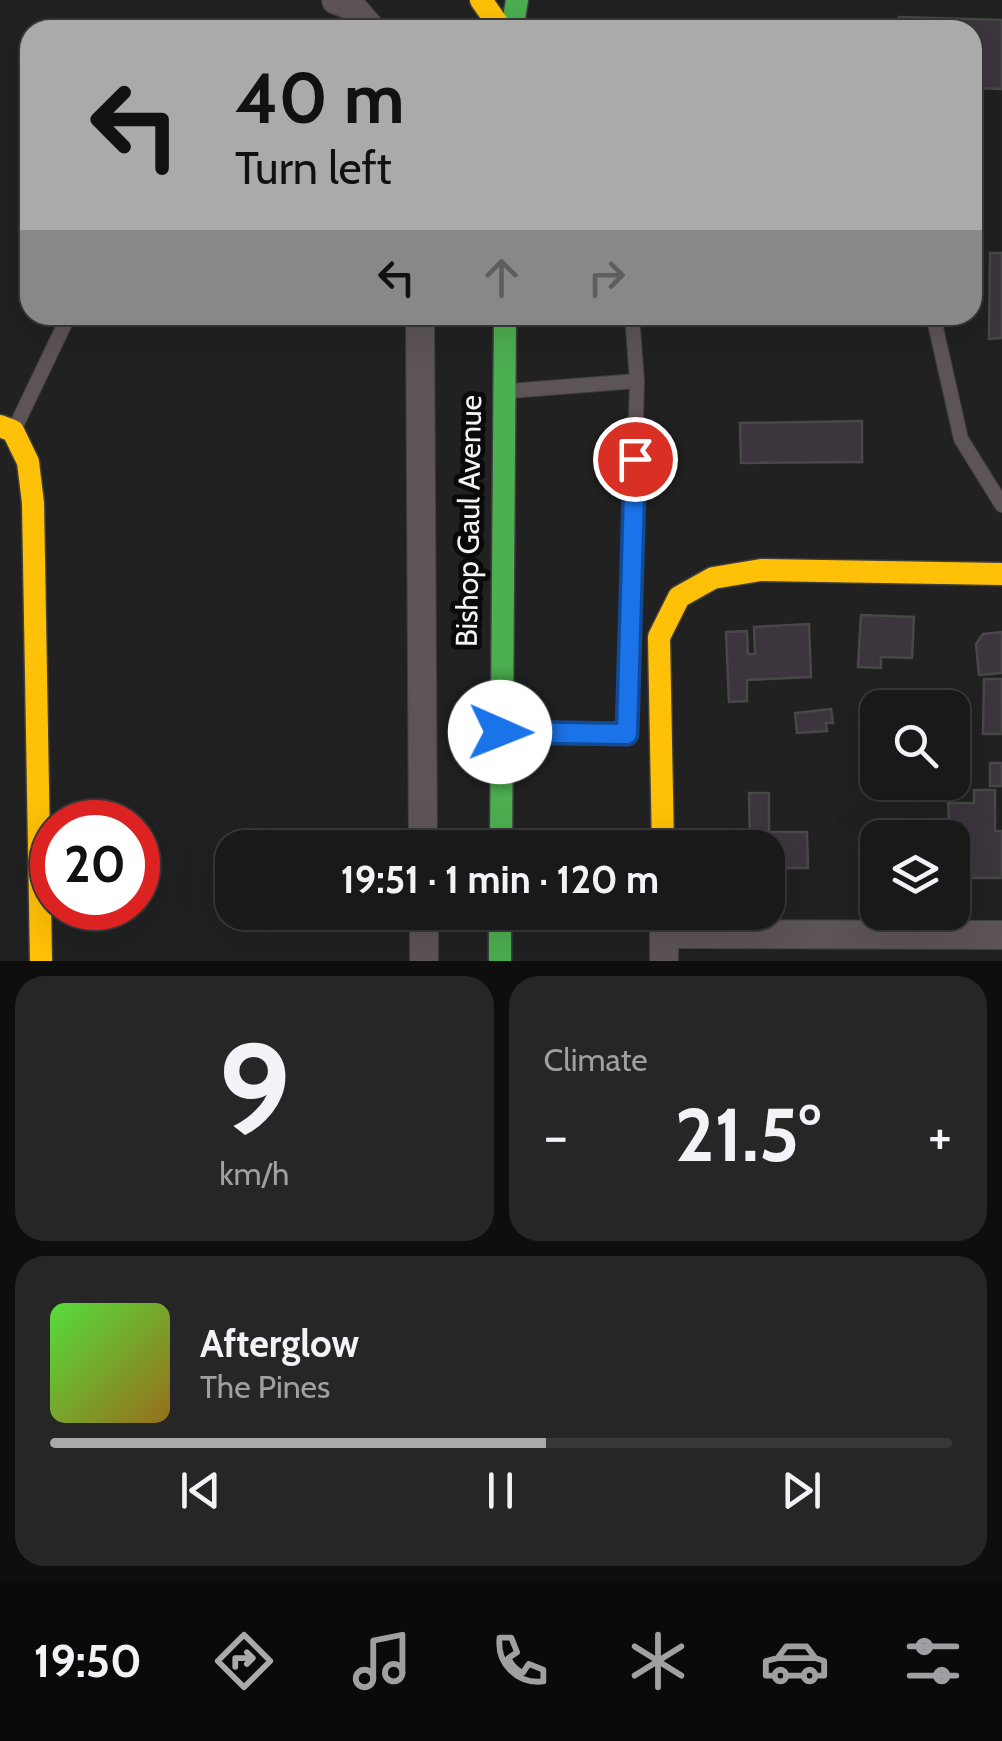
<!DOCTYPE html>
<html lang="en">
<head>
<meta charset="utf-8">
<style>
	:root { --surface:#1a1919; --page:#272626; --text:#f1f3f6; --muted:#9fa0a2; --line:#383838; --accent:#abaaab }
	body { margin:0; font-family:Cabin,sans-serif; background:var(--page); color:var(--text); height:100vh; display:flex; flex-direction:column; font-size:38px; white-space:nowrap }
	* { box-sizing:border-box; margin:0 }
	p { font-size:32px; color:var(--muted) }
	.icon { flex:none; width:55px; height:55px; fill:none; stroke:currentColor; stroke-width:2; stroke-linecap:round; stroke-linejoin:round }
	.map { position:relative; height:961px; overflow:hidden }
	.side { display:flex; flex-direction:column; gap:15px; padding:15px; background:#0e0e0e; flex:1 }
	.side>* { flex:none }
	.hud { position:absolute; left:20px; top:20px; width:962px; height:305px; border-radius:30px; box-shadow:0 10px 40px #0002,0 0 0 2px var(--line); background:#abaaab; color:#111; overflow:hidden }
	.tools { position:absolute; left:860px; top:690px; display:grid; gap:20px }
	.tools a { display:grid; place-items:center; width:110px; height:110px; border-radius:20px; background:var(--surface); box-shadow:0 10px 40px #0002,0 0 0 2px var(--line); font-size:50px }
	.speed { position:absolute; left:30px; top:800px; display:flex; gap:20px; font-size:50px; font-weight:700; text-align:center }
	.speed>* { display:grid; place-content:center; width:130px; height:130px; border-radius:50%; background:var(--surface); box-shadow:0 10px 40px #0002,0 0 0 2px var(--line); line-height:1 }
	.speed .limit { border:15px solid #d22; background:#fff; color:#111 }
	.pin { position:absolute; display:grid; place-items:center; width:85px; height:85px; color:#fff; margin:-42px; border:5px solid #fff; border-radius:50%; box-shadow:0 2px 10px #0007 }
	.me { position:absolute; width:110px; margin:-55px; rotate:91deg; stroke-linejoin:round; filter:drop-shadow(0 0 8px #0008) }
	.turn { display:flex; align-items:center; gap:35px; height:210px; padding:0 50px; font-size:45px }
	.turn .icon { width:130px; height:130px; stroke-width:2.5 }
	.turn b { display:block; font-size:70px; line-height:85px }
	.lanes { display:flex; align-items:center; height:95px; padding:0 50px; background:#0003; justify-content:center; gap:50px; direction:ltr }
	.lanes .off { opacity:.35 }
	.big { font-size:75px; font-weight:700; line-height:1.1 }
	.side .card { flex:1; display:flex; flex-direction:column; justify-content:center; gap:15px; min-width:0; padding:0 35px; border-radius:30px; background:var(--page) }
	.side .dial { align-items:center; gap:0 }
	.dial b { font-size:130px; line-height:1 }
	.song { display:flex; align-items:center; gap:30px }
	.cover { width:120px; height:120px; border-radius:15px; background:linear-gradient(135deg,hsl(110 70% 55%),hsl(40 70% 35%)) }
	.played { height:10px; border-radius:5px; background:linear-gradient(90deg,var(--accent) 55%,var(--line) 55%) }
	.keys { display:flex; justify-content:space-around; direction:ltr }
	.heat { display:flex; justify-content:space-between; align-items:center; font-size:55px; direction:ltr }
	.side .tiles { flex:1; display:grid; gap:15px; grid-template-columns:1fr 1fr }
	.card:last-child { grid-column:span 2 }
	.trip { position:absolute; left:215px; top:830px; width:570px; height:100px; border-radius:30px; background:var(--surface); box-shadow:0 10px 40px #0002,0 0 0 2px var(--line); font-weight:700; line-height:100px; text-align:center }
	.dock { display:flex; height:160px; justify-content:space-around; align-items:center; background:#0a0a0a; color:var(--muted) }
	.dock .icon { width:70px; height:70px }
	.dock .selected { color:var(--accent) }
	.dock b { font-size:45px; color:var(--text) }
	.map>svg:first-child { display:block }
</style>
</head>
<body>
<div class="map">
<svg width="1002" height="961" viewBox="0 0 1002 961">
	<rect width="100%" height="100%" fill="#222121"/>
	<!-- building -->
	<g fill="#3c353e" stroke="#484848" stroke-width="2.5">
		<path d="M 899,17 L 1002,20 L 1002,89 L 972,88 L 972,30 L 899,30 Z"/>
		<path d="M 990,253 L 1002,253 L 1002,338 L 989,339 Z"/>
		<path d="M 862,421 L 862,462 L 741,463 L 740,423 Z"/>
		<path d="M 861,615 L 914,617 L 912,658 L 881,657 L 881,668 L 858,667 Z"/>
		<path d="M 809,624 L 811,677 L 747,680 L 747,701 L 729,702 L 726,632 L 747,631 L 748,654 L 755,654 L 754,627 Z"/>
		<path d="M 1002,632 L 1002,673 L 979,675 L 976,644 L 983,634 Z"/>
		<path d="M 984,679 L 1002,679 L 1002,734 L 983,734 Z"/>
		<path d="M 831,709 L 833,723 L 826,723 L 827,731 L 797,733 L 795,713 Z"/>
		<rect x="990" y="763" width="12" height="23"/>
		<path d="M 974,790 L 995,790 L 995,831 L 1002,831 L 1002,878 L 952,878 L 948,803 L 974,803 Z"/>
		<path d="M 749,793 L 769,793 L 769,832 L 807,832 L 808,868 L 768,868 L 768,848 L 750,848 Z"/>
		<path d="M 864,829 L 911,830 L 911,838 L 878,838 L 878,868 L 863,868 Z"/>
	</g>
	<g fill="none" stroke-linecap="round" stroke-linejoin="round">
		<defs>
			<g id="lane">
				<path d="M 933,315 L 961,439 L 1002,505"/>
				<path d="M 509,391 L 637,381"/>
				<path d="M 14,430 L 69,315"/>
				<path d="M 502,732 L 627,734 L 637,381 L 632,315"/>
			</g>
			<g id="street">
				<path d="M 336,0 L 350,5 L 372,30"/>
				<path d="M 420,315 L 423,848"/>
				<path d="M 424,912 L 424,961"/>
				<path d="M 665,934 L 1002,935"/>
				<path d="M 664,961 L 664,912"/>
			</g>
			<g id="fast">
				<path d="M 512,30 L 517,0"/>
				<path d="M 501,848 L 505,315"/>
				<path d="M 500,912 L 500,961"/>
			</g>
			<g id="slow">
				<path d="M 481,0 L 502,30"/>
				<path d="M 0,426 L 13,431 L 28,462 L 33,503 L 41,961"/>
				<path d="M 663,848 L 659,637 L 679,597 L 713,578 L 761,570 L 1002,574"/>
			</g>
		</defs>
		<!-- lane casing -->
		<use href="#lane" stroke="#403f3f" stroke-width="16"/>
		<!-- street casing -->
		<use href="#street" stroke="#403f3f" stroke-width="30"/>
		<!-- fast casing -->
		<use href="#fast" stroke="#403f3f" stroke-width="25"/>
		<!-- slow casing -->
		<use href="#slow" stroke="#403f3f" stroke-width="25"/>
		<!-- lane -->
		<use href="#lane" stroke="#5d5455" stroke-width="14"/>
		<!-- street -->
		<use href="#street" stroke="#5d5455" stroke-width="28"/>
		<!-- fast -->
		<use href="#fast" stroke="#4caf50" stroke-width="22"/>
		<!-- slow -->
		<use href="#slow" stroke="#ffc107" stroke-width="22"/>
	</g>
	<g fill="none" stroke-linecap="round" stroke-linejoin="round">
		<defs>
			<path id="route" d="M 500,732 L 627,734 L 635,459"/>
		</defs>
		<!-- route casing -->
		<use href="#route" stroke="#114b97" stroke-width="25"/>
		<!-- route -->
		<use href="#route" stroke="#1a73e8" stroke-width="18"/>
	</g>
	<g text-anchor="middle" stroke-width="10" stroke-linejoin="round" paint-order="stroke">
		<!-- street labels -->
		<g font-size="30" fill="#f5f4f5" stroke="#0b0a0b">
			<text transform="translate(469 521) rotate(-89)" y="10">Bishop Gaul Avenue</text>
		</g>
	</g>
</svg>
<div class="tools">
<a><svg class="icon" aria-label="search" viewBox="0 0 24 24"><circle cx="10" cy="10" r="6"/><path d="M15 15l6 6"/></svg></a>
<a><svg class="icon" aria-label="layers" viewBox="0 0 24 24"><path d="M12 4l9 5-9 5-9-5zM3 14l9 5 9-5"/></svg></a>
</div>
<div class="speed"><div class="limit">20</div></div>
<div class="pin" style="left:635px;top:459px;background:#d93025"><svg class="icon" aria-label="arrive" viewBox="0 0 24 24"><path d="M6 21V4h12l-3 4 3 4H6"/></svg></div>
<svg class="me" style="left:500px;top:732px" viewBox="-20 -20 40 40"><circle r="19" fill="#fff"/><path d="M0-13L10 11 0 6-10 11z" fill="#1a73e8"/></svg>
<div class="trip">19:51 · 1 min · 120 m</div>
<div class="hud">
<div class="turn"><svg class="icon" aria-label="left" viewBox="0 0 24 24"><path d="M17 20v-9H6M10 6l-5 5 5 5"/></svg><div><b>40 m</b>Turn left</div></div>
<div class="lanes"><svg class="icon" aria-label="left" viewBox="0 0 24 24"><path d="M17 20v-9H6M10 6l-5 5 5 5"/></svg><svg class="icon off" aria-label="ahead" viewBox="0 0 24 24"><path d="M12 20V5M6 11l6-6 6 6"/></svg><svg class="icon off" aria-label="right" viewBox="0 0 24 24"><path d="M7 20v-9h11M14 6l5 5-5 5"/></svg></div>
</div>
</div>
<section class="side">
<div class="tiles">
<div class="card dial"><b>9</b><p>km/h</p></div>
<div class="card"><p>Climate</p>
<div class="heat"><a>−</a><b class="big">21.5°</b><a>+</a></div>
</div>
<div class="card">
<div class="song"><i class="cover"></i><div><b>Afterglow</b><p>The Pines</p></div></div>
<div class="played"></div>
<div class="keys"><svg class="icon" aria-label="previous" viewBox="0 0 24 24"><path d="M18 5L8 12l10 7zM5 5v14"/></svg><svg class="icon" aria-label="pause" viewBox="0 0 24 24"><path d="M8 5v14M16 5v14"/></svg><svg class="icon" aria-label="next" viewBox="0 0 24 24"><path d="M6 5l10 7-10 7zM19 5v14"/></svg></div>
</div>
</div>
</section>
<nav class="dock">
<b>19:50</b>
<svg class="icon selected" aria-label="directions" viewBox="0 0 24 24"><path d="M12 3l9 9-9 9-9-9zM9 14v-3h6M13 9l2 2-2 2"/></svg>
<svg class="icon" aria-label="music" viewBox="0 0 24 24"><path d="M9 18V5l10-2v13"/><circle cx="6" cy="18" r="3"/><circle cx="16" cy="16" r="3"/></svg>
<svg class="icon" aria-label="phone" viewBox="0 0 24 24"><path d="M5 4h4l2 5-3 2q2 4 5 5l2-3 5 2v4C11 20 4 13 5 4z"/></svg>
<svg class="icon" aria-label="climate" viewBox="0 0 24 24"><path d="M12 3v18M4 7l16 10M4 17L20 7"/></svg>
<svg class="icon" aria-label="car" viewBox="0 0 24 24"><path d="M5 17H2v-5l4-1 3-4h7l3 4 3 1v5h-3M9 17h6M6 11h13"/><circle cx="7" cy="17" r="2"/><circle cx="17" cy="17" r="2"/></svg>
<svg class="icon" aria-label="filters" viewBox="0 0 24 24"><path d="M4 7h16M4 17h16"/><circle cx="9" cy="7" r="2"/><circle cx="15" cy="17" r="2"/></svg>
</nav>
</body>
</html>
